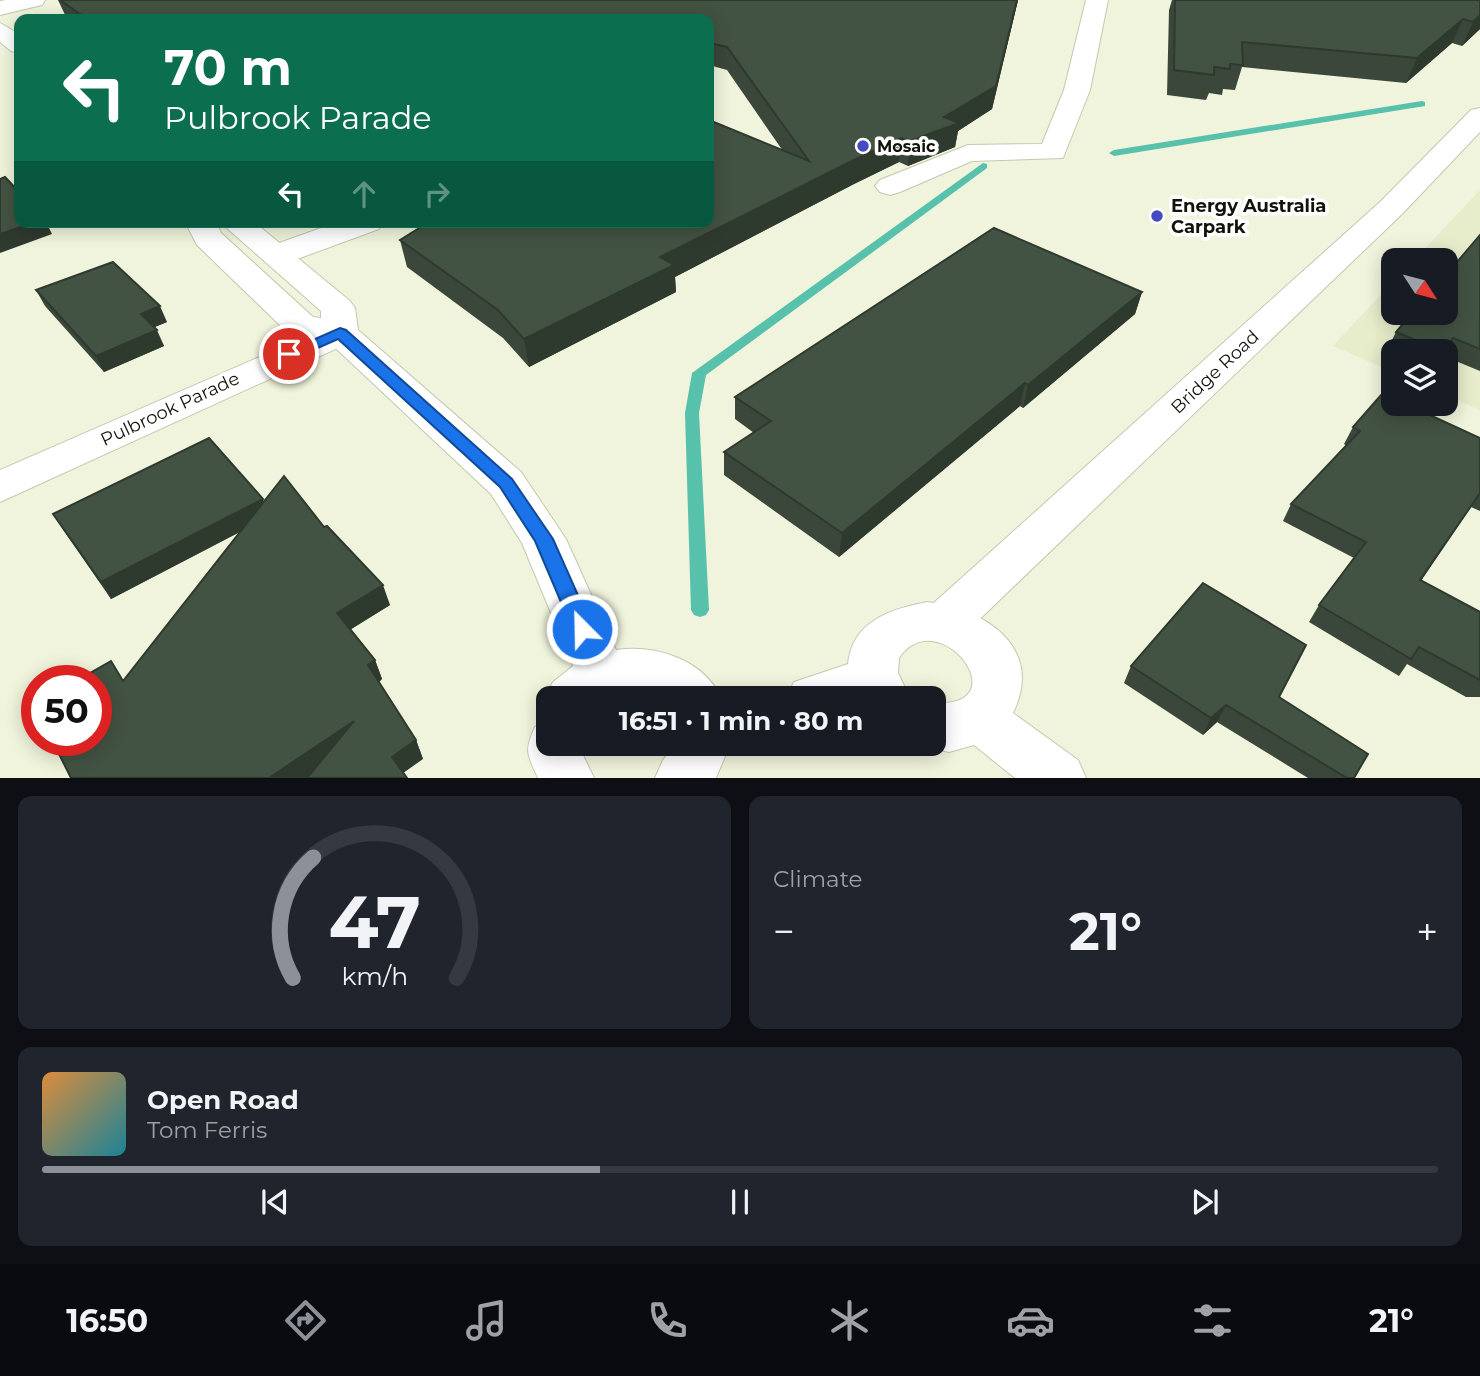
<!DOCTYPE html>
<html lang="en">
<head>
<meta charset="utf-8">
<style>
	:root { --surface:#171b24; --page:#20242c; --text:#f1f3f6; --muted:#9ea1a6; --line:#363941; --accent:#8c9099 }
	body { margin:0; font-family:Montserrat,sans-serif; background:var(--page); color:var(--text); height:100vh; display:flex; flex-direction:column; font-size:26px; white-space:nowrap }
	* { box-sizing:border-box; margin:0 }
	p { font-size:23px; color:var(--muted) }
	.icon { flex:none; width:38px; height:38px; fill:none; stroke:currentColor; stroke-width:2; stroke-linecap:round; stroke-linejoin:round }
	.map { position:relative; height:778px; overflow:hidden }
	.side { display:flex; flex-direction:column; gap:18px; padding:18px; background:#0d0f14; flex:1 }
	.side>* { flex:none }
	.guide { position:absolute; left:14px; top:14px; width:700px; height:214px; border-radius:14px; box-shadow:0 4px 18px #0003; background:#0b6e4f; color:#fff; overflow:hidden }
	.needle { width:46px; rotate:126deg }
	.fabs { position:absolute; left:1381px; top:248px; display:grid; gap:14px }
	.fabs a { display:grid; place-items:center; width:77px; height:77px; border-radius:14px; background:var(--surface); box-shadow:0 4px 18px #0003; font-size:35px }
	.speed { position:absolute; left:21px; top:665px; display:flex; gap:14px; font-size:35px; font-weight:700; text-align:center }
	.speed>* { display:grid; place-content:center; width:91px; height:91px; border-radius:50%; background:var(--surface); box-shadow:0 4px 18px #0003; line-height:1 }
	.speed .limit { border:10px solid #d22; background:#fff; color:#111 }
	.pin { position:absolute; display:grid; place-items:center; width:60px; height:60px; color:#fff; margin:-30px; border:4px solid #fff; border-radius:50%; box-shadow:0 2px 7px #0007 }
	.me { position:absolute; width:77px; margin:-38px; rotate:337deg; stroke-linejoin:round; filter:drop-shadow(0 0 5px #0008) }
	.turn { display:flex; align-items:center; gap:24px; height:147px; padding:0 35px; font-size:32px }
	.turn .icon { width:91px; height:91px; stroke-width:2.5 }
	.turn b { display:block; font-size:49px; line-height:60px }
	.lanes { display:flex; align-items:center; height:66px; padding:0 35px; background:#0003; justify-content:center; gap:35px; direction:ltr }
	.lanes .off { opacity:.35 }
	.big { font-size:52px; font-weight:700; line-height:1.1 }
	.side .widget { flex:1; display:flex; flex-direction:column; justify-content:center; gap:10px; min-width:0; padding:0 24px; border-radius:14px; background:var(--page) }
	.side .dial { align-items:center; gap:0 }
	.dial svg { height:182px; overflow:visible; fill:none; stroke:var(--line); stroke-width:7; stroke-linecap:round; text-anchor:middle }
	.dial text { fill:var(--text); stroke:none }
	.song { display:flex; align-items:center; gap:21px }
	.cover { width:84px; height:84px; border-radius:10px; background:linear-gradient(135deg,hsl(30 70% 55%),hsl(190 70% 35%)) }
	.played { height:7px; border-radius:4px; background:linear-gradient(90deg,var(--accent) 40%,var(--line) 40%) }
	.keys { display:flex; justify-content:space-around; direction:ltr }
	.heat { display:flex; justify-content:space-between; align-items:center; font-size:38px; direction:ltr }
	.side .tiles { flex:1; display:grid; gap:18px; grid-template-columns:1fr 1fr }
	.widget:last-child { grid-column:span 2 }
	.trip { position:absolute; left:536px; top:686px; width:410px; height:70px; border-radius:14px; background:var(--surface); box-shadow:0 4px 18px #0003; font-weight:700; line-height:70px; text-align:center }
	.menu { display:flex; height:112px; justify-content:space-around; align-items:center; background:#090b0e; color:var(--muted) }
	.menu .icon { width:49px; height:49px }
	.menu .selected { color:var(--accent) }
	.menu b { font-size:32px; color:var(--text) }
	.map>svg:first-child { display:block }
</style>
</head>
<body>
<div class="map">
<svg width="1480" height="778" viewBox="0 0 1480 778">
	<rect width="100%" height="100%" fill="#f1f4dc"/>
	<!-- built -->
	<path fill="#e7eccb" d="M 1480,190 L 1480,410 L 1446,395 L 1446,352 L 1393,352 L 1393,372 L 1333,346 L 1393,282 L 1393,313 L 1446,313 L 1446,261 L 1413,261 Z"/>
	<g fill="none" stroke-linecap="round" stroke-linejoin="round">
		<!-- stream -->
		<g fill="#57c1ab" fill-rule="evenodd">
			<path d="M 1422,101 L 1425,102 L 1425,106 L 1114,156 L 1109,153 L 1114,150 Z"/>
			<path d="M 983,163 L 987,164 L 987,168 L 706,375 L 699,413 L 709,610 L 706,615 L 700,617 L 694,615 L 691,610 L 685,413 L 692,373 Z"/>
		</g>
		<defs>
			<g id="minor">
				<path d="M 6,0 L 45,0 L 42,5 L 0,15 L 0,1 Z"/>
				<path d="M 1086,0 L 1108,0 L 1090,90 L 1063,158 L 972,161 L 900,192 L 890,195 L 880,192 L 875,186 L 880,180 L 968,145 L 1042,144 L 1064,90 Z"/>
				<path d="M 1480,108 L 1480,132 L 1402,214 L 961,637 L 944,643 L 927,637 L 920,623 L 927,609 L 1380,202 L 1471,110 Z"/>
				<path d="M 338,222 L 383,222 L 379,229 L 289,262 L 277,265 L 265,262 L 261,255 L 265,248 Z"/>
				<path d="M 340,322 L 353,325 L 358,333 L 353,341 L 0,502 L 0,470 Z"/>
			</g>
			<g id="major">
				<path d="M 0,23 L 19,34 L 19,53 L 11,51 L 0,42 Z"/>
				<path d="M 185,222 L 216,222 L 221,233 L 313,317 L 321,318 L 321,311 L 220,222 L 254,222 L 350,301 L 355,308 L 358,330 L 521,472 L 566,539 L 616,650 C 656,644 704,660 721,698 L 659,698 L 649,692 L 633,691 L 617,693 L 608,698 L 548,698 L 548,704 L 545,698 L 553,682 L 573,666 L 522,543 L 491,494 L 328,341 L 288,333 L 197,245 Z"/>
				<path d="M 927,602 C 985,609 1045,647 1013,713 L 1078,760 L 1086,778 L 1015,778 L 974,745 L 949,752 L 914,744 L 933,744 L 933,703 C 1022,708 938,600 899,658 L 898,673 L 910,698 L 786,698 L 794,682 L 848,664 C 852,621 891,609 927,602 Z"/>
				<path d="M 548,722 L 548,744 L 581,744 L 580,749 L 594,778 L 538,778 C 527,754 524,751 535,727 Z"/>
				<path d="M 676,744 L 730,744 L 716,778 L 655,778 L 663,760 Z"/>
			</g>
		</defs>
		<!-- minor casing -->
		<use href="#minor" stroke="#c4c8b0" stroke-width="2"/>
		<!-- major casing -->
		<use href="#major" stroke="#c4c8b0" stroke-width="2"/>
		<!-- minor -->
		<use href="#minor" fill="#fff" fill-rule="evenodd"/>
		<!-- major -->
		<use href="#major" fill="#fff" fill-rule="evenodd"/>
	</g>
	<!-- wall -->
	<g fill="#3a473a">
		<path d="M 58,0 L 1018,0 L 992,109 L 958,131 L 955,147 L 908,166 L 899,162 L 854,184 L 675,277 L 676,292 L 529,367 L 503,338 L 407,267 L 400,240 L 783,151 L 727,70 L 709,65 L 709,19 L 67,19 Z"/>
		<path d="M 1172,0 L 1480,0 L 1480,29 L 1462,46 L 1452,43 L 1406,83 L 1242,67 L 1235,90 L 1223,89 L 1222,95 L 1209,93 L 1206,100 L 1167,95 L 1169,10 Z"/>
		<path d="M 1480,235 L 1480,371 L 1446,357 L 1446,352 L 1393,352 L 1393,353 L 1387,350 L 1396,332 Z"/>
		<path d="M 36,290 L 167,322 L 154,327 L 164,346 L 104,372 L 45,306 Z"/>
		<path d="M 1142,292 L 1135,314 L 1023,408 L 1020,406 L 839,557 L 724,475 L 724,452 L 754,433 L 735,419 L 735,397 Z"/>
		<path d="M 1353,427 L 1480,438 L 1480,511 L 1471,507 L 1421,581 L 1480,612 L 1480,697 L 1466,697 L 1407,664 L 1399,676 L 1309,622 L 1319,605 L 1354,558 L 1283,521 L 1291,504 L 1347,446 L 1344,444 Z"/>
		<path d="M 264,501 L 324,527 L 390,605 L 351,629 L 375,660 L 382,679 L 379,682 L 416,740 L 423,759 L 124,680 L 240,532 L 111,599 L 64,531 L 53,514 Z"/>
		<path d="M 1131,666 L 1279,697 L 1354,778 L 1308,778 L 1217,722 L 1203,735 L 1124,683 Z"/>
	</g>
	<!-- shaded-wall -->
	<g fill="#2f3a2f">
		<path d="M 1017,0 L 1018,0 L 992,109 L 958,131 L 955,147 L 908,166 L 910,141 L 944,117 Z"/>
		<path d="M 1480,15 L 1480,29 L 1462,46 L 1473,22 Z"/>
		<path d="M 1463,19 L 1452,43 L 1406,83 L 1417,58 Z"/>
		<path d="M 901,138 L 899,162 L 854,184 L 675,277 L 676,292 L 529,367 L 524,339 L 660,257 L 856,159 Z"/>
		<path d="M 35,222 L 46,222 L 52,234 L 0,253 L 0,234 Z"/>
		<path d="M 1142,292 L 1135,314 L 1023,408 L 1028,385 Z"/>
		<path d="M 160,306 L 167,322 L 148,330 L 141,314 Z"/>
		<path d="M 157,330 L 164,346 L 104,372 L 96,356 Z"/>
		<path d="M 1453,338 L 1446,352 L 1442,352 L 1442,351 Z"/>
		<path d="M 1025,383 L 1020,406 L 839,557 L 842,533 Z"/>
		<path d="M 263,499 L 270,516 L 111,599 L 101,582 Z"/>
		<path d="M 383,585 L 390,605 L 345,633 L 337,613 Z"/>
		<path d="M 375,660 L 382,679 L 376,684 L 368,665 Z"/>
		<path d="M 1226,705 L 1217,722 L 1203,735 L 1211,718 Z"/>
		<path d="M 354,721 L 307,778 L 269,778 Z"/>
		<path d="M 416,740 L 423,759 L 399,776 L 392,757 Z"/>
	</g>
	<!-- building -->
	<g fill="#435343" stroke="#2f3a2f" stroke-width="2">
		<path d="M 60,0 L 1017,0 L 996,86 L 944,117 L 959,123 L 910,141 L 901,138 L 856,159 L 660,257 L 674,265 L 524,339 L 498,310 L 400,240 L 429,222 L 709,222 L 709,120 L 809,161 L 727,47 L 709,43 L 709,19 L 87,19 Z"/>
		<path d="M 1175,0 L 1480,0 L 1480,15 L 1473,22 L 1463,19 L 1417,58 L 1242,42 L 1243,65 L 1230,64 L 1230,69 L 1214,67 L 1214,75 L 1174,70 Z"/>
		<path d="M 5,177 L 19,192 L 19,222 L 35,222 L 0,234 L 0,179 Z"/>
		<path d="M 994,228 L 1142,292 L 1028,385 L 1025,383 L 842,533 L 724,452 L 771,421 L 735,397 Z"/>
		<path d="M 1480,235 L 1480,349 L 1453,338 L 1442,351 L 1396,332 L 1412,313 L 1446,313 L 1446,275 Z"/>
		<path d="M 113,262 L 160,306 L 141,314 L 157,330 L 96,356 L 36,290 Z"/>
		<path d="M 1382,394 L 1393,399 L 1393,404 L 1406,404 L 1480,438 L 1480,493 L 1420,580 L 1480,612 L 1480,680 L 1419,647 L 1411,659 L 1319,605 L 1366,542 L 1291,504 L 1360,431 L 1353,427 Z"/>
		<path d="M 209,438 L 263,499 L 101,582 L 53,514 Z"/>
		<path d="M 284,476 L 324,527 L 327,526 L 383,585 L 337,613 L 375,660 L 368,665 L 416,740 L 392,757 L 407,778 L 307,778 L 354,721 L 269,778 L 71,778 L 52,740 L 96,740 L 96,681 L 76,681 L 111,661 L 123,681 Z"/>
		<path d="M 1203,583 L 1306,645 L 1279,697 L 1368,754 L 1354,778 L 1347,778 L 1226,705 L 1211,718 L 1131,666 Z"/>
	</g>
	<!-- route -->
	<path fill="#1a73e8" stroke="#114b97" stroke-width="2" d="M 340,328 L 346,330 L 512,479 L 553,539 L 593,629 L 590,635 L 575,635 L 535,541 L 500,487 L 338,339 L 295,358 L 284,358 L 281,354 Z"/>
	<!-- markers -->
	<g fill="#444bc0" stroke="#fff" stroke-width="2.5">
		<circle cx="863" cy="146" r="7"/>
		<circle cx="1157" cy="216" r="7"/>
	</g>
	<g text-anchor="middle" stroke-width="7" stroke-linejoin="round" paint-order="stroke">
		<!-- far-poi labels -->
		<g font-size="16" font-weight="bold" fill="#12130a" stroke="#fff" text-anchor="start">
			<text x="877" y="152">Mosaic</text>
		</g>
		<!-- poi labels -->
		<g font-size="18" font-weight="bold" fill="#12130a" stroke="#fff" text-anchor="start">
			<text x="1171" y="212">Energy Australia<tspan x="1171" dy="21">Carpark</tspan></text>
		</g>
		<!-- street labels -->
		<g font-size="18" fill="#12130a" stroke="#fff">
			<text transform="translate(1215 372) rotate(-43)" y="6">Bridge Road</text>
			<text transform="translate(170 409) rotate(-25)" y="6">Pulbrook Parade</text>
		</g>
	</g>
</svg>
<div class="fabs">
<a><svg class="needle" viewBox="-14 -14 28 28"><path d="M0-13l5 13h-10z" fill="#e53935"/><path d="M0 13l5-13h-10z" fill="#9ea1a6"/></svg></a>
<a><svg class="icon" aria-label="layers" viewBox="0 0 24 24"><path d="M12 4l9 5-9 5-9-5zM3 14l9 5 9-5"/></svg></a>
</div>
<div class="speed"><div class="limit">50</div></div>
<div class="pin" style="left:289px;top:354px;background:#d93025"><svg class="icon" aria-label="arrive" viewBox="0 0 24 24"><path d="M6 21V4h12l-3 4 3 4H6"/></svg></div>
<svg class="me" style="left:582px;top:629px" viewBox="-20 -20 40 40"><circle r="17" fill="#1a73e8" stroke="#fff" stroke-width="3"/><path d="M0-11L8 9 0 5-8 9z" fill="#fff"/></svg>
<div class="trip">16:51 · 1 min · 80 m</div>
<div class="guide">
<div class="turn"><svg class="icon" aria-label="left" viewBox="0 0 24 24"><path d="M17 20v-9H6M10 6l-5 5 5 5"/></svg><div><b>70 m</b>Pulbrook Parade</div></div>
<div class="lanes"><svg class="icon" aria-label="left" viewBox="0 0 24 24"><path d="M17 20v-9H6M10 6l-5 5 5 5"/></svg><svg class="icon off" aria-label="ahead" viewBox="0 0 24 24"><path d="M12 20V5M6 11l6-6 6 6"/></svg><svg class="icon off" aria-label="right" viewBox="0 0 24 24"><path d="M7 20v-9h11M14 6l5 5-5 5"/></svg></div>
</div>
</div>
<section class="side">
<div class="tiles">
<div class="widget dial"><svg viewBox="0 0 100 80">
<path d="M14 69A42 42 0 1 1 86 69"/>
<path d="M14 69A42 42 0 0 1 23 16" stroke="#8c9099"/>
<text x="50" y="56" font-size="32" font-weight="700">47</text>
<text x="50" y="72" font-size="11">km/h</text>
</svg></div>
<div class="widget"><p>Climate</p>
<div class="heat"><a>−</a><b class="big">21°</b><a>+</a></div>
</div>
<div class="widget">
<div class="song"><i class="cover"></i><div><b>Open Road</b><p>Tom Ferris</p></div></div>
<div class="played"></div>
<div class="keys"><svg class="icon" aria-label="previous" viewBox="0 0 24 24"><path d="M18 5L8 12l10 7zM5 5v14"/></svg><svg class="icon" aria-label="pause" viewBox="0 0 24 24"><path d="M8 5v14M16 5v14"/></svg><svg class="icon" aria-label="next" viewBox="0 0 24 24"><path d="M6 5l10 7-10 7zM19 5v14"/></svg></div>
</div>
</div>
</section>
<nav class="menu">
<b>16:50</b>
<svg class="icon selected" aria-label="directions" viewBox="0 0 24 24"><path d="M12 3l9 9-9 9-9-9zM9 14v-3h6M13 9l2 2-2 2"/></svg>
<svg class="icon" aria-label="music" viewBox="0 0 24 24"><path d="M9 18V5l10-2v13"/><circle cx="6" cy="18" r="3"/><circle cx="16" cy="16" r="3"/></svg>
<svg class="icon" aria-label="phone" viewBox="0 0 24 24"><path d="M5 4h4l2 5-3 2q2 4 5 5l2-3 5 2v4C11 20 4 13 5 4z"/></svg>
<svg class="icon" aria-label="climate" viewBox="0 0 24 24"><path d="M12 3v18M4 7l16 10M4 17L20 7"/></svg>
<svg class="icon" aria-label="car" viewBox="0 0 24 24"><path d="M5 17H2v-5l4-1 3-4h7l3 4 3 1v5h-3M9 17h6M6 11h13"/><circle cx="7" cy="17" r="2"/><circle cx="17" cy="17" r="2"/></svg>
<svg class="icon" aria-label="filters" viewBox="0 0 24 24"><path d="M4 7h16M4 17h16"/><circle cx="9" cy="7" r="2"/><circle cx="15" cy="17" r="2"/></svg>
<b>21°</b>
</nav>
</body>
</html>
